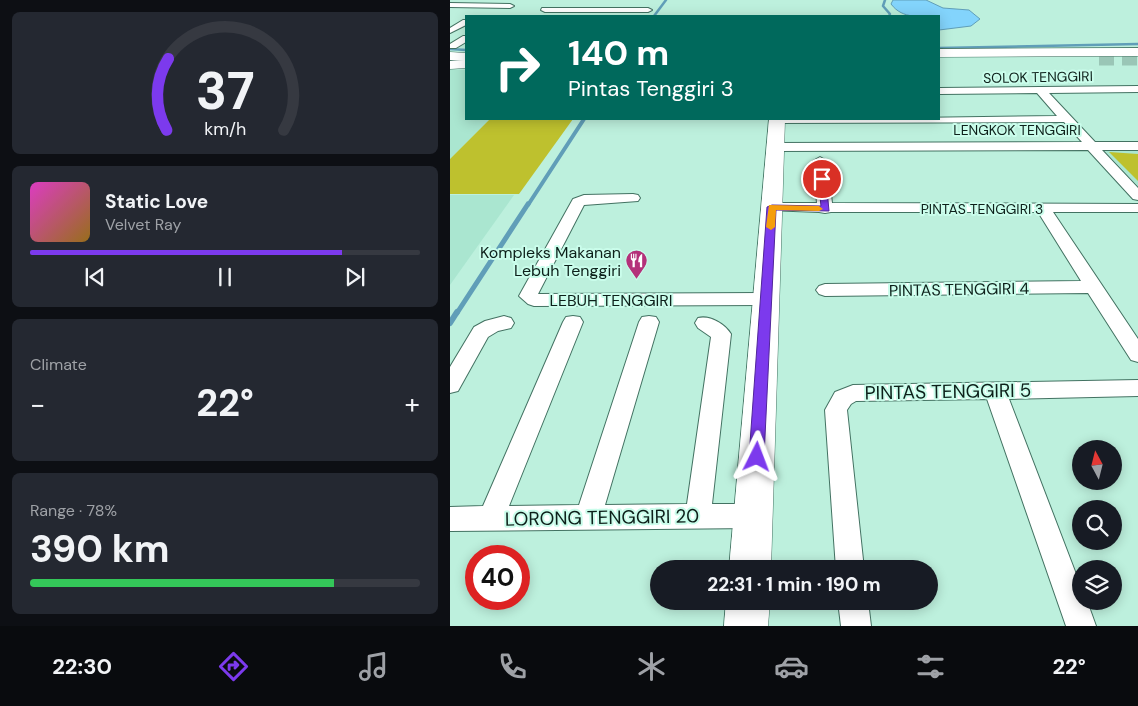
<!DOCTYPE html>
<html lang="en">
<head>
<meta charset="utf-8">
<style>
	:root { --surface:#171b24; --page:#242831; --text:#f1f3f6; --muted:#9ea1a6; --line:#363941; --accent:#7c3aed }
	body { margin:0; font-family:"DM Sans",sans-serif; background:var(--page); color:var(--text); height:100vh; display:flex; flex-direction:column; font-size:19px; white-space:nowrap }
	* { box-sizing:border-box; margin:0 }
	p { font-size:16px; color:var(--muted) }
	.icon { flex:none; width:28px; height:28px; fill:none; stroke:currentColor; stroke-width:2; stroke-linecap:round; stroke-linejoin:round }
	.map { position:relative; flex:1; overflow:hidden }
	.drawer { display:flex; flex-direction:column; gap:12px; padding:12px; background:#0d0f14; width:450px }
	.drawer>* { flex:none }
	.top-card { position:absolute; left:15px; top:15px; width:475px; height:105px; border-radius:0px; box-shadow:0 2px 12px #0003; background:#00695c; color:#fff; overflow:hidden }
	.needle { width:32px; rotate:353deg }
	.tools { position:absolute; left:622px; top:440px; display:grid; gap:10px }
	.tools a { display:grid; place-items:center; width:50px; height:50px; border-radius:50%; background:var(--surface); box-shadow:0 2px 12px #0003; font-size:25px }
	.speed { position:absolute; left:15px; top:545px; display:flex; gap:10px; font-size:25px; font-weight:700; text-align:center }
	.speed>* { display:grid; place-content:center; width:65px; height:65px; border-radius:50%; background:var(--surface); box-shadow:0 2px 12px #0003; line-height:1 }
	.speed .limit { border:8px solid #d22; background:#fff; color:#111 }
	.pin { position:absolute; display:grid; place-items:center; width:42px; height:42px; color:#fff; margin:-21px; border:2px solid #fff; border-radius:50%; box-shadow:0 1px 5px #0007 }
	.me { position:absolute; width:55px; margin:-28px; rotate:3deg; stroke-linejoin:round; filter:drop-shadow(0 0 4px #0008) }
	.turn { display:flex; align-items:center; gap:18px; height:105px; padding:0 20px; font-size:22px }
	.turn .icon { width:65px; height:65px; stroke-width:2.5 }
	.turn b { display:block; font-size:35px; line-height:42px }
	.big { font-size:38px; font-weight:700; line-height:1.1 }
	.drawer .widget { flex:1; display:flex; flex-direction:column; justify-content:center; gap:8px; min-width:0; padding:0 18px; border-radius:8px; background:var(--page) }
	.drawer .dial { align-items:center; gap:0 }
	.dial svg { height:130px; overflow:visible; fill:none; stroke:var(--line); stroke-width:7; stroke-linecap:round; text-anchor:middle }
	.dial text { fill:var(--text); stroke:none }
	.song { display:flex; align-items:center; gap:15px }
	.cover { width:60px; height:60px; border-radius:8px; background:linear-gradient(135deg,hsl(310 70% 55%),hsl(40 70% 35%)) }
	.played { height:5px; border-radius:2px; background:linear-gradient(90deg,var(--accent) 80%,var(--line) 80%) }
	.keys { display:flex; justify-content:space-around; direction:ltr }
	.heat { display:flex; justify-content:space-between; align-items:center; font-size:28px; direction:ltr }
	.charge { height:8px; border-radius:4px; background:linear-gradient(90deg,#34c759 78%,var(--line) 0) }
	.trip { position:absolute; left:200px; top:560px; width:288px; height:50px; border-radius:25px; background:var(--surface); box-shadow:0 2px 12px #0003; font-weight:700; line-height:50px; text-align:center }
	.tabs { display:flex; height:80px; justify-content:space-around; align-items:center; background:#090b0e; color:var(--muted) }
	.tabs .icon { width:35px; height:35px }
	.tabs .current { color:var(--accent) }
	.tabs b { font-size:22px; color:var(--text) }
	main { display:flex; flex:1; min-height:0 }
	.map>svg:first-child { display:block }
</style>
</head>
<body>
<main>
<section class="drawer">
<div class="widget dial"><svg viewBox="0 0 100 80">
<path d="M14 69A42 42 0 1 1 86 69"/>
<path d="M14 69A42 42 0 0 1 15 25" stroke="#7c3aed"/>
<text x="50" y="56" font-size="32" font-weight="700">37</text>
<text x="50" y="72" font-size="11">km/h</text>
</svg></div>
<div class="widget">
<div class="song"><i class="cover"></i><div><b>Static Love</b><p>Velvet Ray</p></div></div>
<div class="played"></div>
<div class="keys"><svg class="icon" aria-label="previous" viewBox="0 0 24 24"><path d="M18 5L8 12l10 7zM5 5v14"/></svg><svg class="icon" aria-label="pause" viewBox="0 0 24 24"><path d="M8 5v14M16 5v14"/></svg><svg class="icon" aria-label="next" viewBox="0 0 24 24"><path d="M6 5l10 7-10 7zM19 5v14"/></svg></div>
</div>
<div class="widget"><p>Climate</p>
<div class="heat"><a>−</a><b class="big">22°</b><a>+</a></div>
</div>
<div class="widget"><p>Range · 78%</p><b class="big">390 km</b><div class="charge"></div></div>
</section>
<div class="map">
<svg width="688" height="626" viewBox="0 0 688 626">
	<rect width="100%" height="100%" fill="#bdf0dd"/>
	<!-- built -->
	<g fill="#aae6d0">
		<path d="M 0,69 L 16,70 L 16,119 L 40,119 L 0,159 Z"/>
		<path d="M 653,149 L 688,151 L 688,186 Z"/>
		<path d="M 0,195 L 64,195 L 0,285 Z"/>
	</g>
	<!-- green -->
	<g fill="#bec12e">
		<path d="M 40,119 L 123,119 L 69,194 L 0,194 L 0,159 Z"/>
		<path d="M 659,152 L 688,154 L 688,181 Z"/>
	</g>
	<!-- water -->
	<path fill="#83d4fc" stroke="#609eb8" d="M 443,0 L 476,0 L 493,8 L 519,10 L 530,19 L 521,26 L 489,30 L 489,16 C 471,16 453,20 441,4 Z"/>
	<g fill="none" stroke-linecap="round" stroke-linejoin="round">
		<!-- stream-far3 -->
		<g stroke="#609eb8" stroke-width="2.5">
			<path d="M 435,0 L 433,6 L 440,14 L 439,16"/>
			<path d="M 204,16 L 216,0"/>
			<path d="M 489,48 L 688,44"/>
			<path d="M 0,49 L 16,50"/>
		</g>
		<!-- stream-far2 -->
		<path stroke="#609eb8" stroke-width="4" d="M 78,205 L 134,119"/>
		<!-- stream-far1 -->
		<path stroke="#609eb8" stroke-width="5" d="M 7,313 L 78,204"/>
		<!-- stream -->
		<path stroke="#609eb8" stroke-width="6" d="M 0,323 L 7,312"/>
		<!-- highway-tunnel -->
		<path stroke="#9ac6b6" stroke-width="15" stroke-dasharray="15 8" stroke-linecap="butt" d="M 649,58 L 688,58"/>
		<defs>
			<g id="street">
				<path d="M 0,3 L 60,4 L 64,6 L 60,8 L 0,7 Z"/>
				<path d="M 92,8 L 198,8 L 202,10 L 198,12 L 95,12 L 91,10 Z"/>
				<path d="M 13,20 L 16,20 L 16,25 L 0,33 L 0,28 Z"/>
				<path d="M 13,36 L 16,36 L 16,42 L 6,48 L 0,48 L 0,44 Z"/>
				<path d="M 688,86 L 688,92 L 599,93 L 645,142 L 688,142 L 688,150 L 652,150 L 688,188 L 688,200 L 683,199 L 638,150 L 325,151 L 319,147 L 325,143 L 632,142 L 614,122 L 327,123 L 321,120 L 607,116 L 587,93 L 489,94 L 489,88 Z"/>
				<path d="M 370,157 L 377,161 L 382,203 L 688,204 L 688,212 L 603,212 L 688,339 L 688,362 L 681,360 L 638,293 L 375,296 L 369,294 L 366,290 L 369,286 L 375,284 L 631,281 L 588,212 L 381,212 L 375,213 L 369,212 L 317,210 L 315,207 L 317,204 L 322,203 L 367,203 L 363,161 Z"/>
				<path d="M 183,194 L 188,195 L 190,198 L 188,201 L 134,205 L 88,294 L 316,293 L 322,295 L 325,299 L 322,303 L 316,305 L 84,306 L 78,304 L 69,296 L 123,199 L 134,195 Z"/>
				<path d="M 54,316 L 61,318 L 64,323 L 61,328 L 48,331 L 38,337 L 8,391 L 0,393 L 0,367 L 24,327 L 35,321 Z"/>
				<path d="M 123,316 L 130,317 L 133,322 L 59,506 L 129,505 L 189,322 L 192,317 L 199,316 L 206,317 L 209,322 L 155,505 L 237,504 L 261,337 L 248,328 L 245,323 L 248,318 C 260,315 275,324 281,334 L 262,504 L 303,504 L 312,507 L 316,516 L 312,525 L 303,528 L 0,531 L 0,507 L 33,506 L 113,322 L 116,317 Z"/>
				<path d="M 688,380 L 688,396 L 559,399 L 631,587 L 631,601 L 637,601 L 646,626 L 616,626 L 537,399 L 406,401 L 401,404 L 397,410 L 414,569 L 386,569 L 375,410 L 385,392 L 403,385 Z"/>
				<path d="M 388,601 L 418,601 L 421,626 L 391,626 Z"/>
			</g>
			<g id="secondary">
				<path d="M 16,60 L 16,68 L 0,69 L 0,61 Z"/>
				<path d="M 319,119 L 335,119 L 321,569 L 279,569 Z"/>
				<path d="M 276,601 L 320,601 L 318,626 L 274,626 Z"/>
			</g>
			<g id="highway">
				<path d="M 688,48 L 688,56 L 489,57 L 489,49 Z"/>
				<path d="M 0,52 L 16,53 L 16,61 L 0,60 Z"/>
			</g>
		</defs>
		<!-- street casing -->
		<use href="#street" stroke="#437262" stroke-width="2"/>
		<!-- secondary casing -->
		<use href="#secondary" stroke="#437262" stroke-width="1"/>
		<!-- highway casing -->
		<use href="#highway" stroke="#437262" stroke-width="1"/>
		<!-- street -->
		<use href="#street" fill="#fff" fill-rule="evenodd"/>
		<!-- secondary -->
		<use href="#secondary" fill="#fff" fill-rule="evenodd"/>
		<!-- highway -->
		<use href="#highway" fill="#fff" fill-rule="evenodd"/>
	</g>
	<!-- route -->
	<path fill="#7c3aed" stroke="#51269a" d="M 372,177 L 376,179 L 379,211 L 326,210 L 314,457 L 312,461 L 307,463 L 301,461 L 299,457 L 317,207 L 322,205 L 371,206 L 368,179 Z"/>
	<!-- slow -->
	<path fill="#f59e0b" d="M 319,205 L 369,206 L 373,209 L 369,211 L 326,210 L 325,227 L 321,230 L 316,227 Z"/>
	<!-- icons -->
	<defs>
		<symbol id="restaurant-pin" viewBox="-11 -11 22 30"><path d="M0 17L-7.5 6A9.5 9.5 0 1 1 7.5 6Z" fill="#b4317a" stroke="#cafdeb"/><path d="M-5-6h1v4h1v-4h1v4h1v-4h1v5L-1.5 .5V6h-2V.5L-5-1ZM5-6V6H3V1.5H1.5Q1.5-4 5-6Z" fill="#fff"/></symbol>
	</defs>
	<g fill-rule="evenodd">
		<use href="#restaurant-pin" x="174" y="248" width="25" height="34"/>
	</g>
	<g text-anchor="middle" stroke-width="4" stroke-linejoin="round" paint-order="stroke">
		<!-- far-street labels -->
		<g font-size="14" fill="#0d201a" stroke="#cafdeb">
			<text transform="translate(588 77) rotate(-1)" y="5">SOLOK TENGGIRI</text>
			<text x="567" y="135">LENGKOK TENGGIRI</text>
			<text x="532" y="214">PINTAS TENGGIRI 3</text>
		</g>
		<!-- poi labels -->
		<g font-size="16" fill="#0d201a" stroke="#cafdeb" text-anchor="end">
			<text x="171" y="258">Kompleks Makanan<tspan x="171" dy="18">Lebuh Tenggiri</tspan></text>
		</g>
		<!-- street labels -->
		<g font-size="16" fill="#0d201a" stroke="#cafdeb">
			<text transform="translate(509 289) rotate(-1)" y="6">PINTAS TENGGIRI 4</text>
			<text x="161" y="306">LEBUH TENGGIRI</text>
		</g>
		<!-- near-street labels -->
		<g font-size="19" fill="#0d201a" stroke="#cafdeb">
			<text transform="translate(498 391) rotate(-1)" y="7">PINTAS TENGGIRI 5</text>
			<text transform="translate(152 517) rotate(-1)" y="7">LORONG TENGGIRI 20</text>
		</g>
	</g>
</svg>
<div class="tools">
<a><svg class="needle" viewBox="-14 -14 28 28"><path d="M0-13l5 13h-10z" fill="#e53935"/><path d="M0 13l5-13h-10z" fill="#9ea1a6"/></svg></a>
<a><svg class="icon" aria-label="search" viewBox="0 0 24 24"><circle cx="10" cy="10" r="6"/><path d="M15 15l6 6"/></svg></a>
<a><svg class="icon" aria-label="layers" viewBox="0 0 24 24"><path d="M12 4l9 5-9 5-9-5zM3 14l9 5 9-5"/></svg></a>
</div>
<div class="speed"><div class="limit">40</div></div>
<div class="pin" style="left:372px;top:179px;background:#d93025"><svg class="icon" aria-label="arrive" viewBox="0 0 24 24"><path d="M6 21V4h12l-3 4 3 4H6"/></svg></div>
<svg class="me" style="left:307px;top:457px" viewBox="-20 -20 40 40"><path d="M0-17L14 15 0 8-14 15z" fill="#7c3aed" stroke="#fff" stroke-width="4"/></svg>
<div class="trip">22:31 · 1 min · 190 m</div>
<div class="top-card">
<div class="turn"><svg class="icon" aria-label="right" viewBox="0 0 24 24"><path d="M7 20v-9h11M14 6l5 5-5 5"/></svg><div><b>140 m</b>Pintas Tenggiri 3</div></div>
</div>
</div>
</main>
<nav class="tabs">
<b>22:30</b>
<svg class="icon current" aria-label="directions" viewBox="0 0 24 24"><path d="M12 3l9 9-9 9-9-9zM9 14v-3h6M13 9l2 2-2 2"/></svg>
<svg class="icon" aria-label="music" viewBox="0 0 24 24"><path d="M9 18V5l10-2v13"/><circle cx="6" cy="18" r="3"/><circle cx="16" cy="16" r="3"/></svg>
<svg class="icon" aria-label="phone" viewBox="0 0 24 24"><path d="M5 4h4l2 5-3 2q2 4 5 5l2-3 5 2v4C11 20 4 13 5 4z"/></svg>
<svg class="icon" aria-label="climate" viewBox="0 0 24 24"><path d="M12 3v18M4 7l16 10M4 17L20 7"/></svg>
<svg class="icon" aria-label="car" viewBox="0 0 24 24"><path d="M5 17H2v-5l4-1 3-4h7l3 4 3 1v5h-3M9 17h6M6 11h13"/><circle cx="7" cy="17" r="2"/><circle cx="17" cy="17" r="2"/></svg>
<svg class="icon" aria-label="filters" viewBox="0 0 24 24"><path d="M4 7h16M4 17h16"/><circle cx="9" cy="7" r="2"/><circle cx="15" cy="17" r="2"/></svg>
<b>22°</b>
</nav>
</body>
</html>
